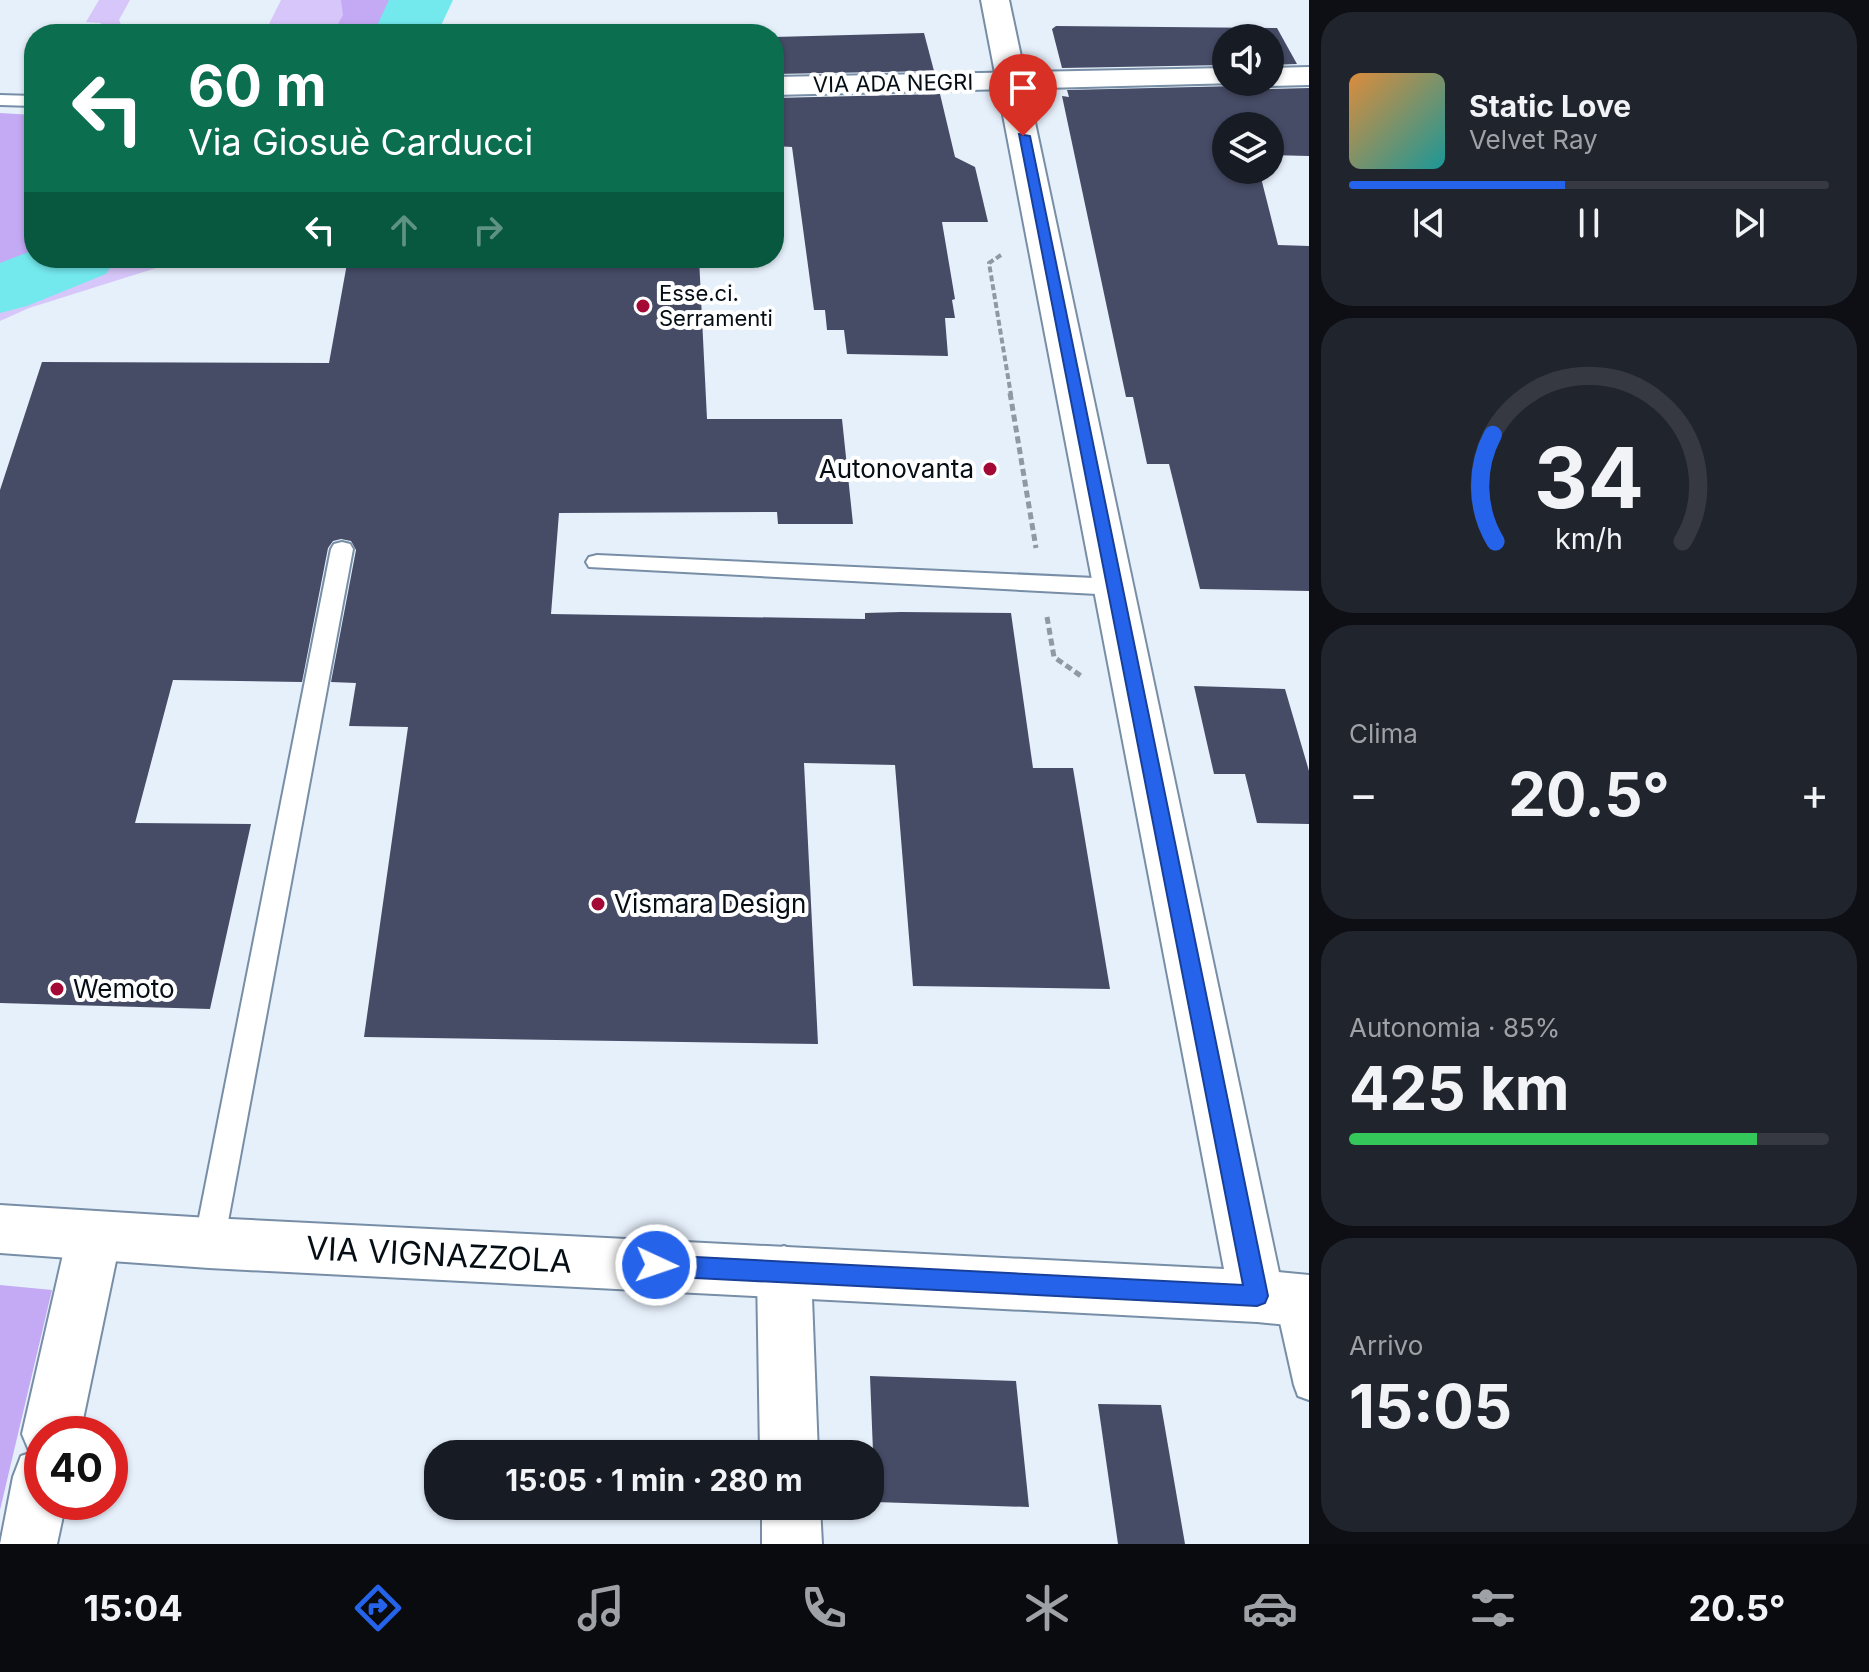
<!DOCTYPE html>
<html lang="it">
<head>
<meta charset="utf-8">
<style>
	:root { --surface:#171b24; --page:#20242c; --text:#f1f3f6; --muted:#9ea1a6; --line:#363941; --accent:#2563eb }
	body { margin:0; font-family:Inter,sans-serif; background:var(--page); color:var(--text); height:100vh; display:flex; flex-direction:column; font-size:30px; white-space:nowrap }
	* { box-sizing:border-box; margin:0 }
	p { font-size:26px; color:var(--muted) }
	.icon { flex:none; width:44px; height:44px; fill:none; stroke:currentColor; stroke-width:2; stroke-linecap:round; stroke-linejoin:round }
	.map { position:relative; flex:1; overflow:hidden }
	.panel { display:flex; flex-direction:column; gap:12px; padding:12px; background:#0d0f14; width:560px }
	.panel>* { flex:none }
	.banner { position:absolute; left:24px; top:24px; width:760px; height:244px; border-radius:32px; box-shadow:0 2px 6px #0004; background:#0b6e4f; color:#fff; overflow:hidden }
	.fabs { position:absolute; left:1212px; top:24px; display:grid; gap:16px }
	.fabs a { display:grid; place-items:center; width:72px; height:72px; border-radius:50%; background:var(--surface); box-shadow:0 2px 6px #0004; font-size:40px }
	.speed { position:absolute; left:24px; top:1416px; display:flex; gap:16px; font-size:40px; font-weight:700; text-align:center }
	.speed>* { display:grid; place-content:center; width:104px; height:104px; border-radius:50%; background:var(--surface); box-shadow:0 2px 6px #0004; line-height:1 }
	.speed .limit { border:12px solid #d22; background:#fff; color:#111 }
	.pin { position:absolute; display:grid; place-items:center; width:68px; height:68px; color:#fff; margin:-82px -34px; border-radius:50% 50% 50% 0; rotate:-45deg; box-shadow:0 0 8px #0007 }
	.pin .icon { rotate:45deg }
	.me { position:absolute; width:88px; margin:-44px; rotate:93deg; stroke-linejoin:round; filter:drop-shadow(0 0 6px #0008) }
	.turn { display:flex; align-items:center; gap:28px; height:168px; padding:0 32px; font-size:36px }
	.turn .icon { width:104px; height:104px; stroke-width:2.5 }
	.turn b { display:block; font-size:56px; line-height:68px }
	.lanes { display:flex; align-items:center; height:76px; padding:0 32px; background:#0003; justify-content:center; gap:40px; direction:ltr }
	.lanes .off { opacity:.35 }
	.big { font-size:60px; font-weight:700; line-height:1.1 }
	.panel .widget { flex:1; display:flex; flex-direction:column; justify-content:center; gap:12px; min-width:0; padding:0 28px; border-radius:32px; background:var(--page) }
	.panel .dial { align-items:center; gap:0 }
	.dial svg { height:208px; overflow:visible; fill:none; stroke:var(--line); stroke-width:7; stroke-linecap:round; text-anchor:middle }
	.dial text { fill:var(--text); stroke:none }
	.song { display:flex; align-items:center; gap:24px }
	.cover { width:96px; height:96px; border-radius:12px; background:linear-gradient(135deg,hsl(30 70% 55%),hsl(180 70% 35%)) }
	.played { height:8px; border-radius:4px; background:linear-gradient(90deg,var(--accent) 45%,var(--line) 45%) }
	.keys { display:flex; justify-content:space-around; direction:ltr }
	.heat { display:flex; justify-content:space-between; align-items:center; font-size:44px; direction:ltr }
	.charge { height:12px; border-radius:6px; background:linear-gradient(90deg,#34c759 85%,var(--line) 0) }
	.trip { position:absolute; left:424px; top:1440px; width:460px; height:80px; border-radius:32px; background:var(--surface); box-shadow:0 2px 6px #0004; font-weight:700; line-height:80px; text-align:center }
	.menu { display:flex; height:128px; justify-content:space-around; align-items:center; background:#090b0e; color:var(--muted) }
	.menu .icon { width:56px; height:56px }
	.menu .active { color:var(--accent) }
	.menu b { font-size:36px; color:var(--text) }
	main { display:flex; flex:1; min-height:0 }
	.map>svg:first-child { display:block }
</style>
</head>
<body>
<main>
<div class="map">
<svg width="1309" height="1544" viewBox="0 0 1309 1544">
	<rect width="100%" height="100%" fill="#e6f0fb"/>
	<!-- green -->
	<g fill="#d7c6f9">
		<path d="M 99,0 L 130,0 L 119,20 L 121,25 L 116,34 L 95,34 L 101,23 L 86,22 Z"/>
		<path d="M 281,0 L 402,0 L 389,34 L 264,34 Z"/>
		<path d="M 117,258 L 188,258 L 29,308 L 0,321 L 0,305 Z"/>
	</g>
	<!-- forest -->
	<g fill="#c4aaf5">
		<path d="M 341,0 L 402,0 L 389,34 L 316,34 L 336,28 L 343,15 Z"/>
		<path d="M 0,113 L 34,115 L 34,258 L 56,258 L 0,281 Z"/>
		<path d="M 0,1285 L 52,1290 L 0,1510 Z"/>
	</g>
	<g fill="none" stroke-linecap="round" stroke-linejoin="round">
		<!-- river -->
		<g fill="#73e9ee" fill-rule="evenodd">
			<path d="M 389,0 L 453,0 L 437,34 L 373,34 Z"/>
			<path d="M 34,250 L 34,258 L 117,258 L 106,274 L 27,306 L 0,313 L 0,263 Z"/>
		</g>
	</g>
	<!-- building -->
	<g fill="#464c66">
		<path d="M 1056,26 L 1277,28 L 1297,64 L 1270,65 L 1270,38 L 1226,38 L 1226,65 L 1062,68 L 1052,29 Z"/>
		<path d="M 924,33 L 934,71 L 774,74 L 774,37 Z"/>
		<path d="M 1240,82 L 1255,82 L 1270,89 L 1309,88 L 1309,156 L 1270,155 L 1270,126 L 1226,126 L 1226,170 L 1259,170 L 1278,245 L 1309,246 L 1309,591 L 1200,589 L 1169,464 L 1147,464 L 1133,397 L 1126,397 L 1062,96 L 1069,97 L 1067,90 L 1237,86 Z"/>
		<path d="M 940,94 L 955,157 L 975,167 L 988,222 L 942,222 L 955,299 L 952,300 L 955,318 L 945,318 L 948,356 L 847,354 L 844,330 L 827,330 L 825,310 L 814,310 L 792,147 L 774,146 L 774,98 Z"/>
		<path d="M 348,258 L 699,258 L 707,419 L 842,419 L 853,524 L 778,524 L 777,512 L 559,513 L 551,614 L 865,619 L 865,613 L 901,612 L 1011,613 L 1033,768 L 1073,768 L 1110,989 L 913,986 L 895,765 L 804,763 L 818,1044 L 364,1037 L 408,727 L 349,726 L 356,683 L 331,682 L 356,550 L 351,541 L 341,539 L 333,541 L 328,548 L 302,682 L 173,680 L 135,823 L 251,824 L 210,1009 L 0,1003 L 0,490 L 42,362 L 329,363 Z"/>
		<path d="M 1194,686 L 1285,689 L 1309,771 L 1309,824 L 1257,823 L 1245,774 L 1214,774 Z"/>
		<path d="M 870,1376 L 1016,1381 L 1029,1507 L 875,1502 Z"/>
		<path d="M 1098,1404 L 1161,1405 L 1185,1544 L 1118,1544 Z"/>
	</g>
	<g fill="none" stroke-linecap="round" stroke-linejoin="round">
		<defs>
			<g id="service">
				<path d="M 0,95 L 34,96 L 34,106 L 0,105 Z"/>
				<path d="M 342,542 L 350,544 L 353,549 L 224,1243 L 219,1252 L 209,1256 L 199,1252 L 194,1243 L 331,549 L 334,544 Z"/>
				<path d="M 597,555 L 1116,579 L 1124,582 L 1127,587 L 1124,592 L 1116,595 L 589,567 L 586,562 L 589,557 Z"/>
				<path d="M 1290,1286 L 1301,1290 L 1309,1318 L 1309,1400 L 1298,1396 L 1294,1385 L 1275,1300 L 1279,1290 Z"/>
			</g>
			<g id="minor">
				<path d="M 1309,67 L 1309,85 L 1270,86 L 1258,82 L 1270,82 L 1270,68 Z"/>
				<path d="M 1226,68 L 1226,82 L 1237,83 L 774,95 L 774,77 Z"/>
				<path d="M 94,1213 L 113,1220 L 121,1237 L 80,1434 L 42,1434 L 42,1502 L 66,1502 L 57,1544 L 0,1544 L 13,1477 L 21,1456 L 30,1453 L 22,1434 L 67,1237 L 75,1220 Z"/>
				<path d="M 784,1246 L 803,1253 L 811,1271 L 818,1454 L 760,1454 L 757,1271 L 765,1253 Z"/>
				<path d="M 1257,1270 L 1309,1275 L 1309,1327 L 1257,1322 L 1238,1314 L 1230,1296 L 1238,1278 Z"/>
				<path d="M 762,1506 L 820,1506 L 822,1544 L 762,1544 Z"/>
			</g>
			<path id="tertiary" d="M 981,0 L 1009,0 L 1284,1296 L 1276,1314 L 1257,1322 L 209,1268 L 0,1253 L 0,1205 L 209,1218 L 1224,1269 Z"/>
		</defs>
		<!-- service casing -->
		<use href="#service" stroke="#778ea6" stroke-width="4"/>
		<!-- minor casing -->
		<use href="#minor" stroke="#778ea6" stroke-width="4"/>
		<!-- tertiary casing -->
		<use href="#tertiary" stroke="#778ea6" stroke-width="4"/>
		<!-- path-far1 -->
		<path stroke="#9099a3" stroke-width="4" stroke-dasharray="6 3" stroke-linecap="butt" d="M 1001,255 L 989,263 L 1011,395"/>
		<!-- path -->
		<g stroke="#9099a3" stroke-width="5" stroke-dasharray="7 4" stroke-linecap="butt">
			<path d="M 1010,393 L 1036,548"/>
			<path d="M 1047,617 L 1054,657 L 1081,676"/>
		</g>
		<!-- service -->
		<use href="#service" fill="#fff" fill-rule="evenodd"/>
		<!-- minor -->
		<use href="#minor" fill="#fff" fill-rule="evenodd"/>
		<!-- tertiary -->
		<use href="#tertiary" fill="#fff" fill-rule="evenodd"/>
	</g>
	<!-- route -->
	<path fill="#2563eb" stroke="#184099" stroke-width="2" d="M 1019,134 L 1030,136 L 1268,1296 L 1265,1303 L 1257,1306 L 656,1276 L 648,1273 L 645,1265 L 648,1258 L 656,1255 L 1243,1285 Z"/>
	<!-- markers -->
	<g fill="#a40834" stroke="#fff" stroke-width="3">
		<circle cx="643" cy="306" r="8"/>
		<circle cx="990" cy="469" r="8"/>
		<circle cx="598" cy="904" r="8"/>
		<circle cx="57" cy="989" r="8"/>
	</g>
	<g text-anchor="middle" stroke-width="8" stroke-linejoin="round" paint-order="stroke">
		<!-- far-street labels -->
		<g font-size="22" fill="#050d15" stroke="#fff">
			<text transform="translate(893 83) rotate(-1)" y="8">VIA ADA NEGRI</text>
		</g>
		<!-- far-poi labels -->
		<g font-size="22" fill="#050d15" stroke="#fff" text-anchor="start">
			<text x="659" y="301">Esse.ci.<tspan x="659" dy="25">Serramenti</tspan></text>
		</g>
		<!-- poi labels -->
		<g font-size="26" fill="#050d15" stroke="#fff" text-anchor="start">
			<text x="974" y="478" text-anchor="end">Autonovanta</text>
			<text x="614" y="913">Vismara Design</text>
			<text x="73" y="998">Wemoto</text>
		</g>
		<!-- near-street labels -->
		<g font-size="32" fill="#050d15" stroke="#fff">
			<text transform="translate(439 1255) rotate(3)" y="11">VIA VIGNAZZOLA</text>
		</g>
	</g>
</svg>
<div class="fabs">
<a><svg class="icon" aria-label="sound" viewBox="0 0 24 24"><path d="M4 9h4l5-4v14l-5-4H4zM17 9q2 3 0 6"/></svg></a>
<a><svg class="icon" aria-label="layers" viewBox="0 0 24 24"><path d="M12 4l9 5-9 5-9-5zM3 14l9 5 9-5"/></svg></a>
</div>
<div class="speed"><div class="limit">40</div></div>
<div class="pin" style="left:1023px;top:136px;background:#d93025"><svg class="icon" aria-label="arrive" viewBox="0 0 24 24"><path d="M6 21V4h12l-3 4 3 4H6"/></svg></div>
<svg class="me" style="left:656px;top:1265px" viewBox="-20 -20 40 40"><circle r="17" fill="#2563eb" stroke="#fff" stroke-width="3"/><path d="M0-11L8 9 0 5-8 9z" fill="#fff"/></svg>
<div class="trip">15:05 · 1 min · 280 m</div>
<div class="banner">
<div class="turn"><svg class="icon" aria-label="left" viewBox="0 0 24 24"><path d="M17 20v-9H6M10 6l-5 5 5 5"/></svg><div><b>60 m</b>Via Giosuè Carducci</div></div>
<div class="lanes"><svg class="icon" aria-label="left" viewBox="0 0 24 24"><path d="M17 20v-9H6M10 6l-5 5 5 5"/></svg><svg class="icon off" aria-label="ahead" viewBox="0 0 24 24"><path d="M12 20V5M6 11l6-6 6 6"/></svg><svg class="icon off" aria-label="right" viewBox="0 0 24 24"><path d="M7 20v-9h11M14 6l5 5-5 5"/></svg></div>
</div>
</div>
<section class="panel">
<div class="widget">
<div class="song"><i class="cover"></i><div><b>Static Love</b><p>Velvet Ray</p></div></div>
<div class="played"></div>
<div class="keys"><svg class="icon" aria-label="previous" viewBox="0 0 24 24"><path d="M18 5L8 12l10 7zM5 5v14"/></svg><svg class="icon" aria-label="pause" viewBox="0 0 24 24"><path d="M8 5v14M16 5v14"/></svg><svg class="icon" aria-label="next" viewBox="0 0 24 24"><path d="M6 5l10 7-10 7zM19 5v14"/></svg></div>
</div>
<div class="widget dial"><svg viewBox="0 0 100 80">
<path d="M14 69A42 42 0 1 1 86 69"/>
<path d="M14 69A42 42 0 0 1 13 28" stroke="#2563eb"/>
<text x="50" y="56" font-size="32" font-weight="700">34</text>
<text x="50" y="72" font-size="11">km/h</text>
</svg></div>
<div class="widget"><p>Clima</p>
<div class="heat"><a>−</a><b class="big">20.5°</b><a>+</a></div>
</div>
<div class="widget"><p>Autonomia · 85%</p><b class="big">425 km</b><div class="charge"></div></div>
<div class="widget"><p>Arrivo</p><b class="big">15:05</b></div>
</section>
</main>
<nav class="menu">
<b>15:04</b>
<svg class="icon active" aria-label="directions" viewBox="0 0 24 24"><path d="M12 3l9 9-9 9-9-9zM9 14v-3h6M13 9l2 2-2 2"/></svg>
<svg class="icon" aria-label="music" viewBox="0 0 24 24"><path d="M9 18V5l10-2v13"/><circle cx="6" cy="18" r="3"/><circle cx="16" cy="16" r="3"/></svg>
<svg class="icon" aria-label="phone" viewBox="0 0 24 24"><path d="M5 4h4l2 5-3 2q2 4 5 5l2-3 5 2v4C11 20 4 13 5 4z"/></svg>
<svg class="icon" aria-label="climate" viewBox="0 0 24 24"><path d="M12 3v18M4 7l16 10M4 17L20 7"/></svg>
<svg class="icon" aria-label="car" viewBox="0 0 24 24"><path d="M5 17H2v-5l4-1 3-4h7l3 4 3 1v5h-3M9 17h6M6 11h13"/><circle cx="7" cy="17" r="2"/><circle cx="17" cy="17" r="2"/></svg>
<svg class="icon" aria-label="filters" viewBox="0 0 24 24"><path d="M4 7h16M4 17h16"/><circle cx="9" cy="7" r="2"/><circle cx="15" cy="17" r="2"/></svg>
<b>20.5°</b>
</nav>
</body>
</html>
